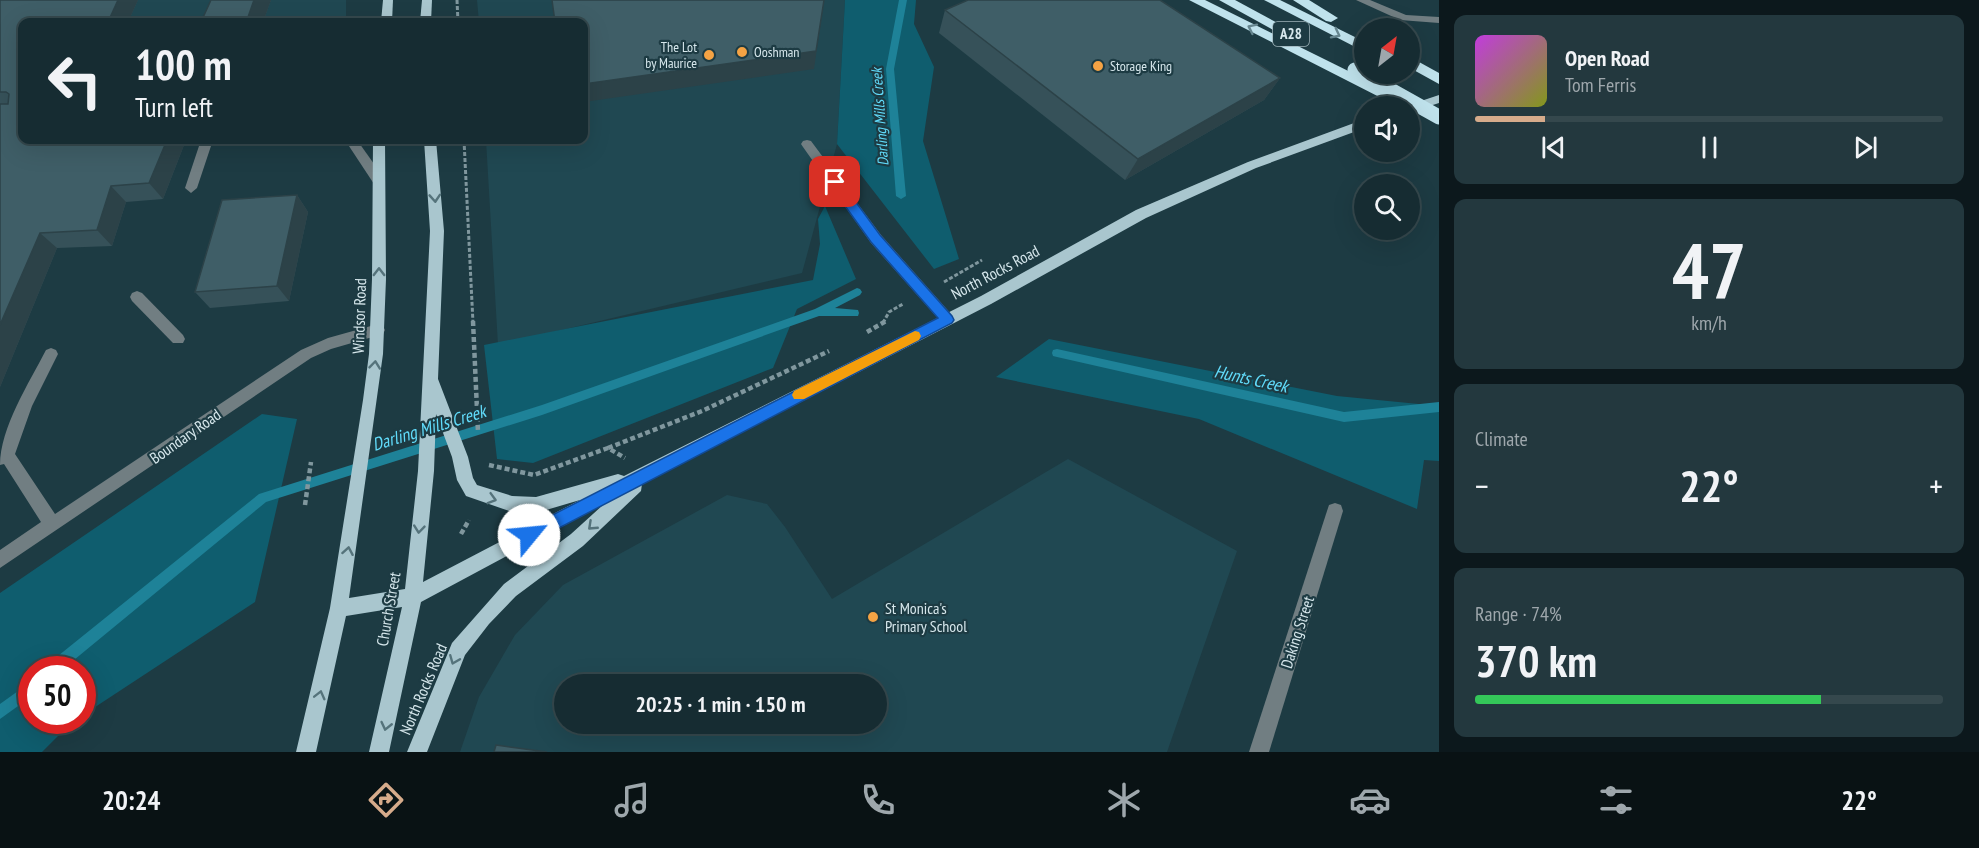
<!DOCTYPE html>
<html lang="en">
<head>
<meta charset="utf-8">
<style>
	:root { --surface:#162c32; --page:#23383e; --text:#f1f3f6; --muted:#9ea7ac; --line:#35484d; --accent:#d6ab8b }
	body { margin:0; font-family:"PT Sans Narrow",sans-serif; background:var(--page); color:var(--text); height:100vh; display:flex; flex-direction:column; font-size:22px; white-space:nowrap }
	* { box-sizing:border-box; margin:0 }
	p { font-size:20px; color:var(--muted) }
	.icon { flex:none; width:33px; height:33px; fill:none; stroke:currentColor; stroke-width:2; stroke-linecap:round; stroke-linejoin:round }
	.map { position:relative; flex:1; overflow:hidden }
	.side { display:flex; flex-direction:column; gap:15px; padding:15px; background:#0c181c; width:540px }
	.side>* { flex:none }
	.banner { position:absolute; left:18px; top:18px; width:570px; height:126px; border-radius:12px; box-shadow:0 6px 24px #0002,0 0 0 2px var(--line); background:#162c32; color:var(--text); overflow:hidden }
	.needle { width:39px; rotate:31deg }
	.fabs { position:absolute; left:1354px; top:18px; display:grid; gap:12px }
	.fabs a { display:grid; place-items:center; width:66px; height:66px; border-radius:50%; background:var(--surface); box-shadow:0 6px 24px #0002,0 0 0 2px var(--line); font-size:30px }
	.speed { position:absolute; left:18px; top:656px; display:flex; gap:12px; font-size:30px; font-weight:700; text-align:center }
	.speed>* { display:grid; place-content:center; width:78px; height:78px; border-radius:50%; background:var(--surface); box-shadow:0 6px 24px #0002,0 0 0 2px var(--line); line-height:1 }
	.speed .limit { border:9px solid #d22; background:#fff; color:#111 }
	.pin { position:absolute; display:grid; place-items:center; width:51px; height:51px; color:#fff; margin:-26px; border-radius:12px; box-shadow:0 3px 9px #0006 }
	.me { position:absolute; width:66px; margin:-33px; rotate:62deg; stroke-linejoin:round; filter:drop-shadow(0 0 4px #0008) }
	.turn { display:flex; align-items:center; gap:21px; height:126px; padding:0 18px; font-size:27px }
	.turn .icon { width:78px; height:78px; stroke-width:2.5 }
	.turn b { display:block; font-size:42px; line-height:51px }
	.big { font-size:45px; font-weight:700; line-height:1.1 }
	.side .card { flex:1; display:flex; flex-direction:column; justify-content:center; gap:9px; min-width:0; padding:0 21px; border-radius:12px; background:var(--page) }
	.side .dial { align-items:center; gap:0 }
	.dial b { font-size:78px; line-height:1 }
	.song { display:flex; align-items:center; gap:18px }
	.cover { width:72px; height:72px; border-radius:9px; background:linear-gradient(135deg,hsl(290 70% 55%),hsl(70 70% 35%)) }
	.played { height:6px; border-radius:3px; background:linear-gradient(90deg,var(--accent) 15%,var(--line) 15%) }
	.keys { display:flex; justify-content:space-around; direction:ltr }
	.heat { display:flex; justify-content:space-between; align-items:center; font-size:33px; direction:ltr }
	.charge { height:9px; border-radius:4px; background:linear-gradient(90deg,#34c759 74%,var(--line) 0) }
	.trip { position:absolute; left:554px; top:674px; width:333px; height:60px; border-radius:30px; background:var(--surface); box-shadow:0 6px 24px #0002,0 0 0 2px var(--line); font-weight:700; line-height:60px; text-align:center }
	.tabs { display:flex; height:96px; justify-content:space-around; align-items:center; background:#091214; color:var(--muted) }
	.tabs .icon { width:42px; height:42px }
	.tabs .selected { color:var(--accent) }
	.tabs b { font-size:27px; color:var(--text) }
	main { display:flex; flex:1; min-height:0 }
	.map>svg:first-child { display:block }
</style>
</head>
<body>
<main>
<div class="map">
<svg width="1439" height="752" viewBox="0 0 1439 752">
	<rect width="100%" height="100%" fill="#1d3b43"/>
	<!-- built -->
	<g fill="#204852" fill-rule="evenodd">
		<path d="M 0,0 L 346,0 L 346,22 L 22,22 Z"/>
		<path d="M 477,0 L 845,0 L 837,144 L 802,273 L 498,345 L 486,140 L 584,140 L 584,22 L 479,22 Z"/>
		<path d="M 1068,459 L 1237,551 L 1167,752 L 460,752 L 479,697 L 515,635 L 563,585 L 727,495 L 767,504 L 785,527 L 832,599 ZM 564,684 L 876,684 L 876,723 L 564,723 Z"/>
	</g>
	<!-- green -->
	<g fill="#0f5d6e">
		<path d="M 845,0 L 916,0 L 914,24 L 934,67 L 923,141 L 959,259 L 934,269 L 837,144 Z"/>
		<path d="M 825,206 L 856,279 L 797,309 L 773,368 L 533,463 L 497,459 L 484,345 L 813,280 L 820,244 L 818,219 Z"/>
		<path d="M 1049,339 L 1337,396 L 1439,406 L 1439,461 L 1424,460 L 1417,509 L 1199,419 L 996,377 Z"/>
		<path d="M 262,414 L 297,419 L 255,602 L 83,715 L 82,669 L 32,669 L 32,720 L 74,720 L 42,752 L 0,752 L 0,593 Z"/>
	</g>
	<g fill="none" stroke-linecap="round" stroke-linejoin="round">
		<!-- stream -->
		<g fill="#1e8298" fill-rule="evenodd">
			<path d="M 899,0 L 907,0 L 894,69 L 906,196 L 901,199 L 896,196 L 886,69 Z"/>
			<path d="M 857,288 L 860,289 L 862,292 L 860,295 L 835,308 L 858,310 L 859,313 L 858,316 L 819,316 L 542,415 L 266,502 L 63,669 L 47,669 L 48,664 L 259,494 L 542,405 L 815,309 Z"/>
			<path d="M 1057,349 L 1344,412 L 1439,402 L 1439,412 L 1344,422 L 1057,357 L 1053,356 L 1052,353 L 1053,350 Z"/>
			<path d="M 32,681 L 32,696 L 0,719 L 0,704 Z"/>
		</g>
		<!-- path-far1 -->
		<g stroke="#80979e" stroke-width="3" stroke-dasharray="4 2" stroke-linecap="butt">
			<path d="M 457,0 L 458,22"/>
			<path d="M 464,140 L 473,323"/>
			<path d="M 944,282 L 982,260"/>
			<path d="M 883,323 L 889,312 L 903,304"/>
		</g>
		<!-- path -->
		<g stroke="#80979e" stroke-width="4.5" stroke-dasharray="5 3" stroke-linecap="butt">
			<path d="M 473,321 L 478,432"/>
			<path d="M 867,332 L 886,321"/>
			<path d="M 608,448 L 702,411 L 829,351"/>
			<path d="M 489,465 L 534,475 L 608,448 L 625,458"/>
			<path d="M 305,505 L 311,462"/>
			<path d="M 461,534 L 469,520"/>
		</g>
		<!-- minor -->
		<g fill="#717e82" fill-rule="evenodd">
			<path d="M 1356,0 L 1370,0 L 1406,15 L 1439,17 L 1439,23 L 1400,20 Z"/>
			<path d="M 201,140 L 213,140 L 197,188 L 191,193 L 185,188 Z"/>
			<path d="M 345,140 L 357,140 L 384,178 L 385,181 L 384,184 L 374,184 Z"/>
			<path d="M 807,140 L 811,141 L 881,235 L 952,315 L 954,319 L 952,323 L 942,323 L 871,243 L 803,147 L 801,144 L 803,141 Z"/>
			<path d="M 137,291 L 142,293 L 183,335 L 185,339 L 183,343 L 173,343 L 132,301 L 130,297 L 132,293 Z"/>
			<path d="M 378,324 L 383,326 L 385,330 L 383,334 L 331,349 L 311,358 L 0,568 L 0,550 L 41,522 L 4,464 L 0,465 C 0,428 29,383 46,350 L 51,348 L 56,350 L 58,354 L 32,406 L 15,454 L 55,514 L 301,350 L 328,338 Z"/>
			<path d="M 1335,503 L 1341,505 L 1343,511 L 1269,752 L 1249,752 L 1327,511 L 1329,505 Z"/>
		</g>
		<!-- major -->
		<g fill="#a9c6ce" fill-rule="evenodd">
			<path d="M 383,0 L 393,0 L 392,22 L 381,22 Z"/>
			<path d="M 422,0 L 432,0 L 431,22 L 420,22 Z"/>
			<path d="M 1439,95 L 1439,103 L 1411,112 L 1410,106 L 1406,106 Z"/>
			<path d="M 1365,119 L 1365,128 L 1256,168 L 1146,218 L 991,304 L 642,484 L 641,491 L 583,546 L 516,596 L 489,624 L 465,655 L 427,752 L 407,752 L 452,643 L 504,584 L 571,534 L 604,504 L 421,602 L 389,752 L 369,752 L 402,607 L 346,616 L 316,752 L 296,752 L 330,608 L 363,400 L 369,354 L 372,279 L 373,140 L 385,140 L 386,279 L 383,354 L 349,598 L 405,589 L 418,471 L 430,231 L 424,140 L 436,140 L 444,231 L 438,379 L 468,457 L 473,478 L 477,485 L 512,496 L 536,497 L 618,474 L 624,476 L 981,296 L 1136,210 L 1248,162 ZM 436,414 L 452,457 L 457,480 L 466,496 L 512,512 L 536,513 L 580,500 L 423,582 L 434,471 Z"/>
		</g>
		<!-- highway -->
		<g fill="#bfe2ec" fill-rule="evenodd">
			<path d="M 1189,0 L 1205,0 L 1413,103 L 1415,106 L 1410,110 L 1410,106 L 1397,106 Z"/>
			<path d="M 1219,0 L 1235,0 L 1298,34 L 1291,38 L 1286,37 Z"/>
			<path d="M 1264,0 L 1280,0 L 1365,42 L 1365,52 Z"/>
			<path d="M 1293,0 L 1309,0 L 1338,18 L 1331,22 L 1326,21 Z"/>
			<path d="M 1410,57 L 1439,73 L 1439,84 L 1410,68 Z"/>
		</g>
		<!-- highway-bridge -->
		<path stroke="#bfe2ec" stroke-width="15" d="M 1355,70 L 1439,117"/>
	</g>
	<!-- wall -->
	<g fill="#365159">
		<path d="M 0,0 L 138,0 L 128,22 L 22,22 L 22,140 L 186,140 L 163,199 L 126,202 L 112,246 L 57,248 L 0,387 Z"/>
		<path d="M 271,0 L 263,22 L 201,22 Z"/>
		<path d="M 945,10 L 1280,78 L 1264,100 L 1125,180 L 939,33 Z"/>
		<path d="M 297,195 L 308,212 L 289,301 L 210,308 L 195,292 Z"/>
	</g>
	<!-- shaded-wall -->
	<g fill="#2c4248">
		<path d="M 118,0 L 138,0 L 128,22 L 108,22 Z"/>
		<path d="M 254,0 L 271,0 L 263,22 L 248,22 L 247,20 Z"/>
		<path d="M 824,0 L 814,69 L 584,102 L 584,84 Z"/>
		<path d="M 1280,78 L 1264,100 L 1125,180 L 1138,159 Z"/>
		<path d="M 167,140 L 186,140 L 163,199 L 149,183 Z"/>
		<path d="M 111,186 L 126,202 L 112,246 L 97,230 Z"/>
		<path d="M 297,195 L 308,212 L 289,301 L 277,286 Z"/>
		<path d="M 40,233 L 57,248 L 0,387 L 0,325 Z"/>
	</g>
	<!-- building -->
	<g fill="#3f5e67" stroke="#2c4248" stroke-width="1.5">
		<path d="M 0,0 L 118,0 L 108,22 L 22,22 L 22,140 L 167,140 L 149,183 L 111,186 L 97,230 L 40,233 L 0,325 L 0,104 L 8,104 L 9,94 L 6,92 L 0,92 Z"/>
		<path d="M 211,0 L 254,0 L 247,20 L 201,22 Z"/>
		<path d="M 552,0 L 824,0 L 816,51 L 584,84 L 584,22 L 555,22 Z"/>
		<path d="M 968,0 L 1160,0 L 1280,78 L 1138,159 L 945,10 Z"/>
		<path d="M 297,195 L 277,286 L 195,292 L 222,200 Z"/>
		<path d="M 496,745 L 547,752 L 494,752 Z"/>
	</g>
	<!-- one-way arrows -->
	<defs><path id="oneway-chevron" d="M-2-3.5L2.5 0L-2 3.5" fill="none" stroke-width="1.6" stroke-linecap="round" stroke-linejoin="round" transform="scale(1.5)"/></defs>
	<g stroke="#66868f">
		<use href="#oneway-chevron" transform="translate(1252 28) rotate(-154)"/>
		<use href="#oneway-chevron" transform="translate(1336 34) rotate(27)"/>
	</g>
	<g stroke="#55737b">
		<use href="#oneway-chevron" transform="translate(435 198) rotate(86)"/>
		<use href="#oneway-chevron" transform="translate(379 272) rotate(-90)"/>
		<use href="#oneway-chevron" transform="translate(375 365) rotate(-84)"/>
		<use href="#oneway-chevron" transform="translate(492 499) rotate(16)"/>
		<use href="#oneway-chevron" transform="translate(592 526) rotate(137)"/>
		<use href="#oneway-chevron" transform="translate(419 529) rotate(96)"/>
		<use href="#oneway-chevron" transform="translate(348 551) rotate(-80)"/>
		<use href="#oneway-chevron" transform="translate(454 660) rotate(112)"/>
		<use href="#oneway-chevron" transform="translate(320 695) rotate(-76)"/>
		<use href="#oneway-chevron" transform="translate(386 726) rotate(103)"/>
	</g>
	<!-- route -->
	<path fill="#1a73e8" stroke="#114b97" stroke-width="1.5" d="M 835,178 L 839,179 L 880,235 L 952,316 L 954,320 L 952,323 L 534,541 L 529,543 L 523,541 L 521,535 L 523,530 L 938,318 L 871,242 L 830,185 L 829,182 Z"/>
	<!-- slow -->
	<path fill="#f59e0b" d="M 915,331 L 919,332 L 921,336 L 919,340 L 804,399 L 794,399 L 792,395 L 794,391 Z"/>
	<!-- markers -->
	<g fill="#f4a344" stroke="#1d3b43" stroke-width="2">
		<circle cx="742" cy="52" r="6"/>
		<circle cx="709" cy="55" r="6"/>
		<circle cx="1098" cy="66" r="6"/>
		<circle cx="873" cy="617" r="6"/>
	</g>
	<g text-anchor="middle" stroke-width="4.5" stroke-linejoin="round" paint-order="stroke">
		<!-- far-poi labels -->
		<g font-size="14" fill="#d6e7ec" stroke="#1d3b43" text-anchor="start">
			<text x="697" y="52" text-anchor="end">The Lot<tspan x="697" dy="16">by Maurice</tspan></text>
			<text x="754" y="57">Ooshman</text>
			<text x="1110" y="71">Storage King</text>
		</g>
		<!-- shield labels -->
		<rect fill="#1d3b43" stroke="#9eb3b9" stroke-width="1.5" x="1273" y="22" width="36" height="24" rx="4.5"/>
		<g font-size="15" font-weight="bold" fill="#d6e7ec">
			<text x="1291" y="39">A28</text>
		</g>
		<!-- far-water labels -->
		<g font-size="15" font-style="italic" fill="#61dbfa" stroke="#1d3b43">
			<text transform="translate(880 117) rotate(-94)" y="5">Darling Mills Creek</text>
		</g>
		<!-- street labels -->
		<g font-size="16" fill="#d6e7ec" stroke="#1d3b43">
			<text transform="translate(995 272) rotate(-28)" y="6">North Rocks Road</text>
			<text transform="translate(359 316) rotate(-88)" y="6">Windsor Road</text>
			<text transform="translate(185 436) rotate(-35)" y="6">Boundary Road</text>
			<text transform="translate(388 609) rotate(-80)" y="6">Church Street</text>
			<text transform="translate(1297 632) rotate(-72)" y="6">Daking Street</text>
			<text transform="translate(423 689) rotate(-67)" y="6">North Rocks Road</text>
		</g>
		<!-- poi labels -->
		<g font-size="16" fill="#d6e7ec" stroke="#1d3b43" text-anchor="start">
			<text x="885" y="614">St Monica's<tspan x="885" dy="18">Primary School</tspan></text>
		</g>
		<!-- water labels -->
		<g font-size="18" font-style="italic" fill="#61dbfa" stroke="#1d3b43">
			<text transform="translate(1251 379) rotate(12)" y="6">Hunts Creek</text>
			<text transform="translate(429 428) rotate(-17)" y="6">Darling Mills Creek</text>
		</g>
	</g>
</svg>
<div class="fabs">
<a><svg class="needle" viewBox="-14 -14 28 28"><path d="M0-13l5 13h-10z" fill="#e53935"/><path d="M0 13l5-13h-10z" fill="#9ea7ac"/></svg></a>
<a><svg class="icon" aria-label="sound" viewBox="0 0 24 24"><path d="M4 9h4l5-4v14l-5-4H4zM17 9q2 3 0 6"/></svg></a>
<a><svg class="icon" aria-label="search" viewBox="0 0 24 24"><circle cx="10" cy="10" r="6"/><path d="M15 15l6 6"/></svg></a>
</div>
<div class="speed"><div class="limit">50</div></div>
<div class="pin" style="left:835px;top:182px;background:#d93025"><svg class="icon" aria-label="arrive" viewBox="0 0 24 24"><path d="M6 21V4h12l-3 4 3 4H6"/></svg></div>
<svg class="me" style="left:529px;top:535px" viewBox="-20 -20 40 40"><circle r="19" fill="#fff"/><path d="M0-13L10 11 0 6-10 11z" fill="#1a73e8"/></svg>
<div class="trip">20:25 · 1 min · 150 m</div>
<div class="banner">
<div class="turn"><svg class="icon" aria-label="left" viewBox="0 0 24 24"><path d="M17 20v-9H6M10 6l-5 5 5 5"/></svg><div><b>100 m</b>Turn left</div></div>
</div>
</div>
<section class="side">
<div class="card">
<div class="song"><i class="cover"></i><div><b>Open Road</b><p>Tom Ferris</p></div></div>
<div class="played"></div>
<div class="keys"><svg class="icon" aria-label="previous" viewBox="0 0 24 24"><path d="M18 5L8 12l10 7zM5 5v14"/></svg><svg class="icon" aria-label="pause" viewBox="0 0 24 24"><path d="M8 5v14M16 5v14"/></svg><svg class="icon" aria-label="next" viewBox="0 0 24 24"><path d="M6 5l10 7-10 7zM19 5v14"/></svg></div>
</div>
<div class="card dial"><b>47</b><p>km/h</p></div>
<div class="card"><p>Climate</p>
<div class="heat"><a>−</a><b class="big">22°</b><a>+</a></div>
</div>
<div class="card"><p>Range · 74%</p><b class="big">370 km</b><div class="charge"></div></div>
</section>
</main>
<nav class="tabs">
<b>20:24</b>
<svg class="icon selected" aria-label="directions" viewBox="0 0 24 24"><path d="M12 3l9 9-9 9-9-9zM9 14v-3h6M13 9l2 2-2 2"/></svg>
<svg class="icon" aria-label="music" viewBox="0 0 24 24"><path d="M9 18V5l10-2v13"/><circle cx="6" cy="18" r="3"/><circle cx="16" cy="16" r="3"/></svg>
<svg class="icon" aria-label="phone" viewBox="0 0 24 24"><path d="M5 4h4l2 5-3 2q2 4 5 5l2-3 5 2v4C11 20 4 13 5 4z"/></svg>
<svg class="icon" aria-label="climate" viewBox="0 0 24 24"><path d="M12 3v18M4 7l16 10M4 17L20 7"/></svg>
<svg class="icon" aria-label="car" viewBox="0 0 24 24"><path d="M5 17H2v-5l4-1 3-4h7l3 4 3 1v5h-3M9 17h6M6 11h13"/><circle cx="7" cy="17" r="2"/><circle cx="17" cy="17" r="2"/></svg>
<svg class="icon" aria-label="filters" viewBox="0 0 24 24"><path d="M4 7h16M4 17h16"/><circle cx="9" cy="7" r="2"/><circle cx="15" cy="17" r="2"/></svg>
<b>22°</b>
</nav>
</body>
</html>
